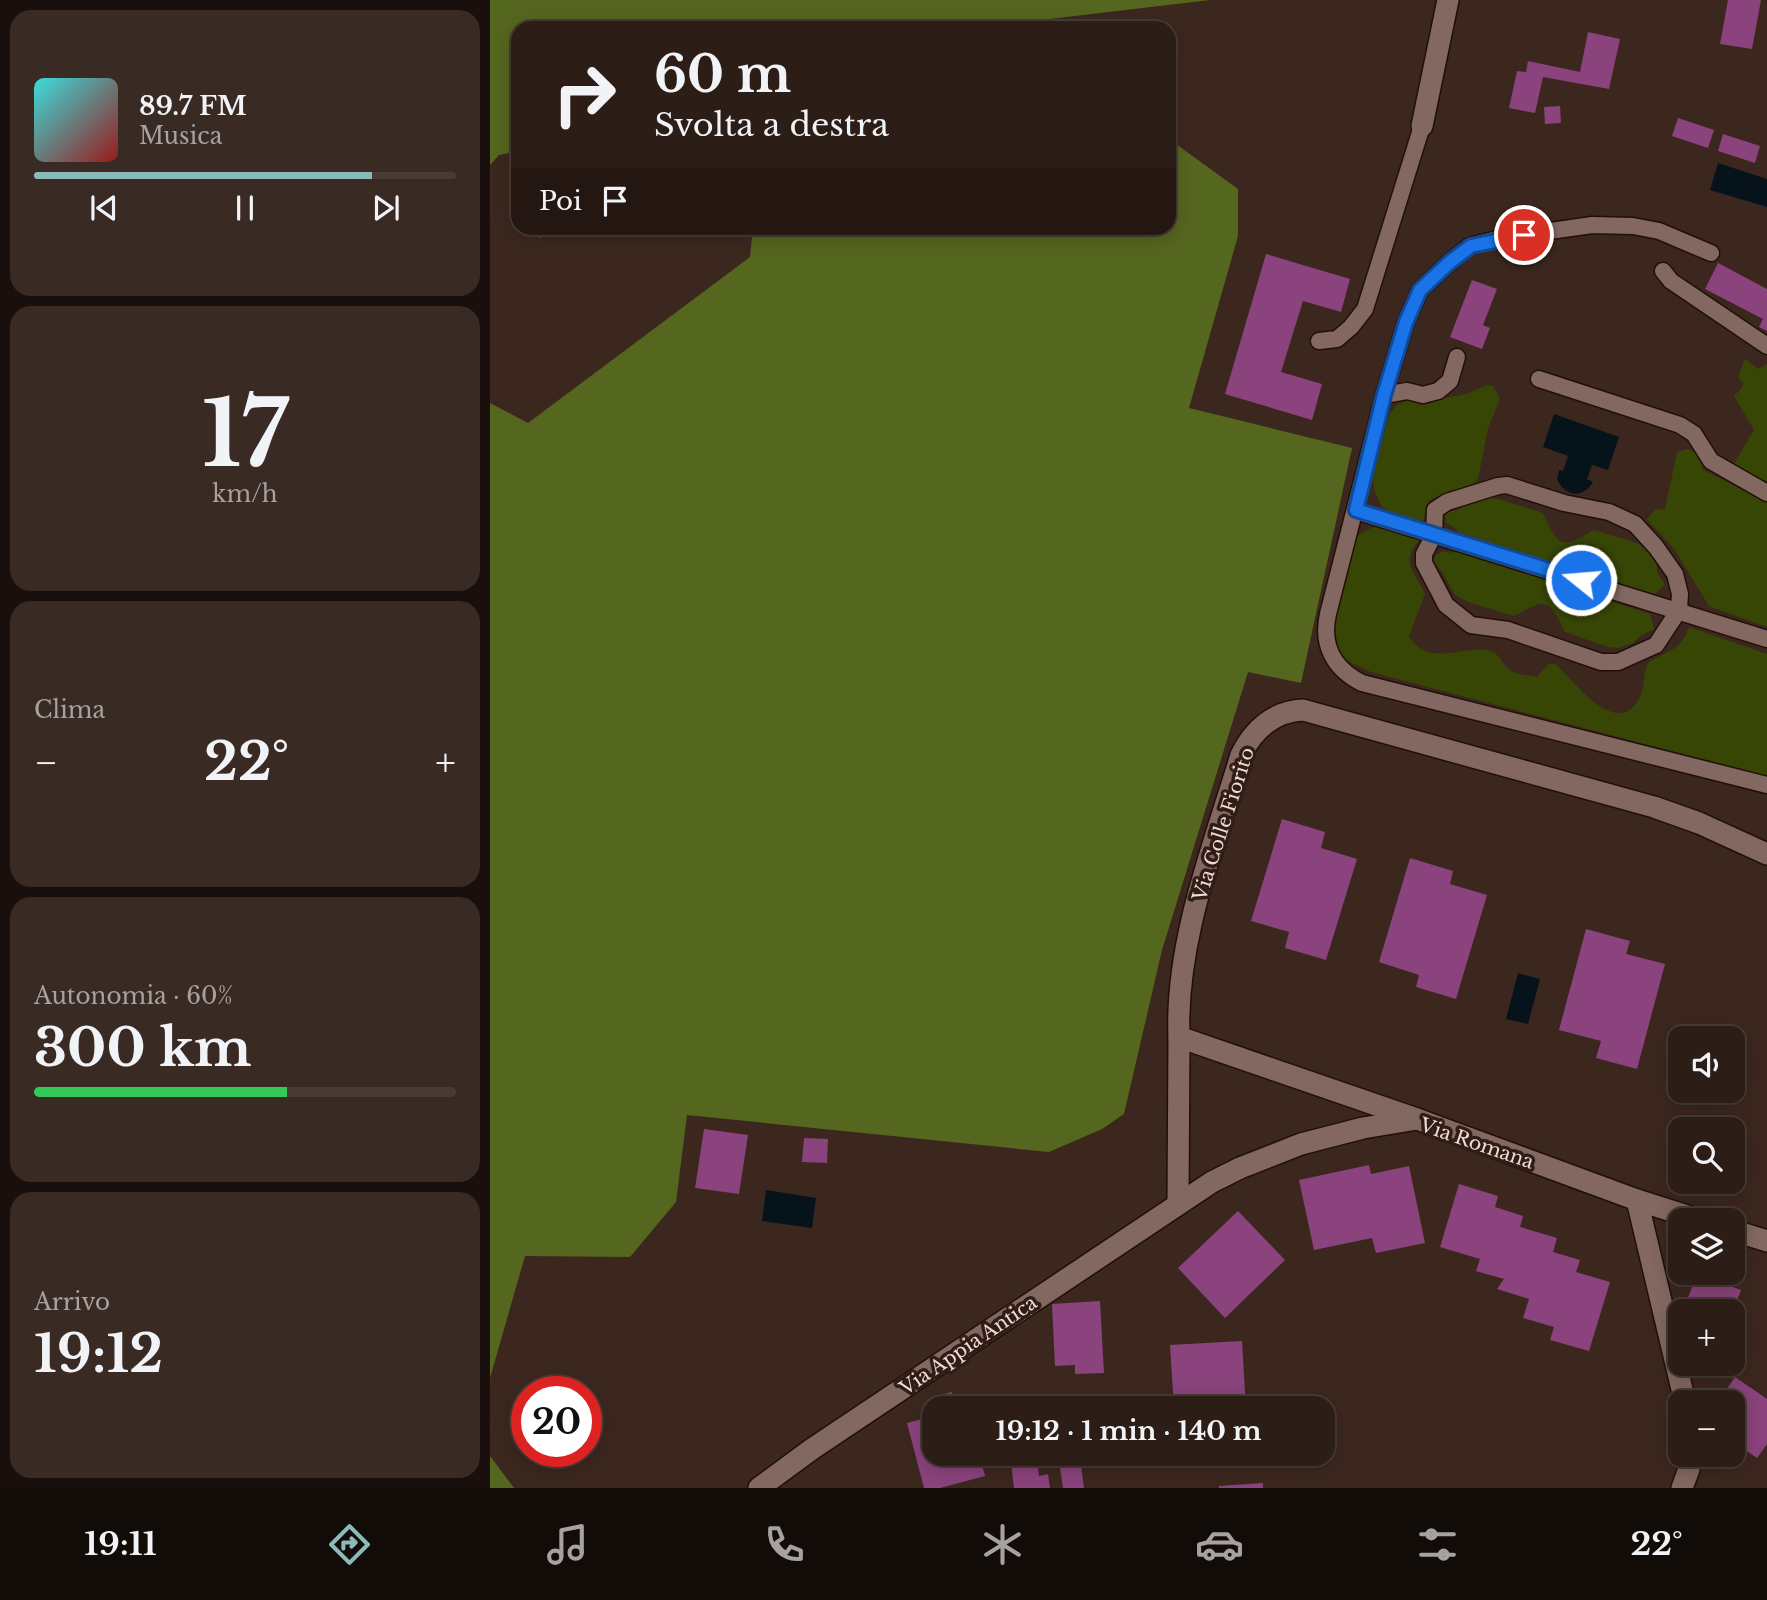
<!DOCTYPE html>
<html lang="it">
<head>
<meta charset="utf-8">
<style>
	:root { --surface:#2d1d17; --page:#392a24; --text:#f1f3f6; --muted:#a7a2a1; --line:#483b36; --accent:#8bbbb9 }
	body { margin:0; font-family:"Libre Baskerville",serif; background:var(--page); color:var(--text); height:100vh; display:flex; flex-direction:column; font-size:26px; white-space:nowrap }
	* { box-sizing:border-box; margin:0 }
	p { font-size:23px; color:var(--muted) }
	.icon { flex:none; width:38px; height:38px; fill:none; stroke:currentColor; stroke-width:2; stroke-linecap:round; stroke-linejoin:round }
	.map { position:relative; flex:1; overflow:hidden }
	.sheet { display:flex; flex-direction:column; gap:10px; padding:10px; background:#19100d; width:490px }
	.sheet>* { flex:none }
	.banner { position:absolute; left:21px; top:21px; width:665px; height:214px; border-radius:21px; box-shadow:0 4px 18px #0003,0 0 0 2px var(--line); background:#2d1d17; color:var(--text); overflow:hidden }
	.buttons { position:absolute; left:1178px; top:1026px; display:grid; gap:14px }
	.buttons a { display:grid; place-items:center; width:77px; height:77px; border-radius:14px; background:var(--surface); box-shadow:0 4px 18px #0003,0 0 0 2px var(--line); font-size:35px }
	.speed { position:absolute; left:21px; top:1376px; display:flex; gap:14px; font-size:35px; font-weight:700; text-align:center }
	.speed>* { display:grid; place-content:center; width:91px; height:91px; border-radius:50%; background:var(--surface); box-shadow:0 4px 18px #0003,0 0 0 2px var(--line); line-height:1 }
	.speed .limit { border:10px solid #d22; background:#fff; color:#111 }
	.pin { position:absolute; display:grid; place-items:center; width:60px; height:60px; color:#fff; margin:-30px; border:4px solid #fff; border-radius:50%; box-shadow:0 2px 7px #0007 }
	.me { position:absolute; width:77px; margin:-38px; rotate:287deg; stroke-linejoin:round; filter:drop-shadow(0 0 5px #0008) }
	.turn { display:flex; align-items:center; gap:24px; height:147px; padding:0 28px; font-size:32px }
	.turn .icon { width:91px; height:91px; stroke-width:2.5 }
	.turn b { display:block; font-size:49px; line-height:60px }
	.then { display:flex; align-items:center; height:66px; padding:0 28px; background:#0003; gap:14px; font-size:26px }
	.big { font-size:52px; font-weight:800; line-height:1.1 }
	.sheet .widget { flex:1; display:flex; flex-direction:column; justify-content:center; gap:10px; min-width:0; padding:0 24px; border-radius:21px; background:var(--page) }
	.sheet .dial { align-items:center; gap:0 }
	.dial b { font-size:91px; line-height:1 }
	.song { display:flex; align-items:center; gap:21px }
	.cover { width:84px; height:84px; border-radius:10px; background:linear-gradient(135deg,hsl(180 70% 55%),hsl(0 70% 35%)) }
	.played { height:7px; border-radius:4px; background:linear-gradient(90deg,var(--accent) 80%,var(--line) 80%) }
	.keys { display:flex; justify-content:space-around; direction:ltr }
	.heat { display:flex; justify-content:space-between; align-items:center; font-size:38px; direction:ltr }
	.charge { height:10px; border-radius:5px; background:linear-gradient(90deg,#34c759 60%,var(--line) 0) }
	.trip { position:absolute; left:432px; top:1396px; width:413px; height:70px; border-radius:21px; background:var(--surface); box-shadow:0 4px 18px #0003,0 0 0 2px var(--line); font-weight:800; line-height:70px; text-align:center }
	.menu { display:flex; height:112px; justify-content:space-around; align-items:center; background:#120c09; color:var(--muted) }
	.menu .icon { width:49px; height:49px }
	.menu .selected { color:var(--accent) }
	.menu b { font-size:32px; color:var(--text) }
	main { display:flex; flex:1; min-height:0 }
	.map>svg:first-child { display:block }
</style>
</head>
<body>
<main>
<section class="sheet">
<div class="widget">
<div class="song"><i class="cover"></i><div><b>89.7 FM</b><p>Musica</p></div></div>
<div class="played"></div>
<div class="keys"><svg class="icon" aria-label="previous" viewBox="0 0 24 24"><path d="M18 5L8 12l10 7zM5 5v14"/></svg><svg class="icon" aria-label="pause" viewBox="0 0 24 24"><path d="M8 5v14M16 5v14"/></svg><svg class="icon" aria-label="next" viewBox="0 0 24 24"><path d="M6 5l10 7-10 7zM19 5v14"/></svg></div>
</div>
<div class="widget dial"><b>17</b><p>km/h</p></div>
<div class="widget"><p>Clima</p>
<div class="heat"><a>−</a><b class="big">22°</b><a>+</a></div>
</div>
<div class="widget"><p>Autonomia · 60%</p><b class="big">300 km</b><div class="charge"></div></div>
<div class="widget"><p>Arrivo</p><b class="big">19:12</b></div>
</section>
<div class="map">
<svg width="1277" height="1488" viewBox="0 0 1277 1488">
	<rect width="100%" height="100%" fill="#3c271f"/>
	<!-- green -->
	<g fill="#384605">
		<path d="M 1255,359 L 1268,369 L 1277,364 L 1277,482 L 1244,464 L 1264,430 L 1244,396 L 1252,388 L 1253,383 L 1248,377 Z"/>
		<path d="M 997,385 L 1003,386 L 1010,399 L 998,428 L 988,479 L 982,486 L 939,500 L 933,521 L 909,516 L 892,507 L 885,493 L 882,478 L 899,414 L 908,404 L 919,400 L 932,402 L 977,394 Z"/>
		<path d="M 1198,449 L 1206,452 L 1211,460 L 1213,470 L 1277,502 L 1277,627 L 1219,606 L 1185,550 L 1157,519 L 1166,509 L 1175,510 L 1187,452 Z"/>
		<path d="M 994,497 L 1008,499 L 1053,513 C 1069,547 1071,550 1104,530 L 1147,543 L 1156,549 L 1166,561 L 1167,572 L 1175,585 L 1163,595 L 968,532 L 965,528 L 956,523 L 955,512 L 967,510 Z"/>
		<path d="M 887,527 L 929,540 C 910,564 924,570 935,594 L 919,636 C 938,667 967,647 996,650 C 1010,651 1010,663 1020,670 C 1028,675 1039,676 1047,677 L 1059,663 L 1067,665 C 1085,683 1125,737 1148,701 C 1155,689 1153,676 1157,664 C 1175,650 1192,652 1199,627 L 1277,654 L 1277,776 L 881,672 L 854,659 L 844,645 L 841,627 L 864,541 C 870,532 876,529 887,527 Z"/>
		<path d="M 953,551 L 960,553 L 965,551 L 1160,614 L 1164,629 L 1150,636 L 1143,643 L 1128,648 L 1118,647 L 1075,632 C 1059,598 1056,598 1024,616 L 978,602 L 965,595 L 951,570 L 943,561 L 946,555 Z"/>
	</g>
	<!-- forest -->
	<g fill="#55661f">
		<path d="M 0,0 L 720,0 L 526,23 L 525,28 L 28,28 L 28,151 L 9,155 L 0,165 Z"/>
		<path d="M 679,139 L 748,189 L 748,236 L 699,408 L 862,448 L 811,683 L 758,672 L 672,950 L 634,1114 L 612,1129 L 559,1152 L 197,1115 L 186,1202 L 140,1257 L 35,1256 L 0,1378 L 0,403 L 38,423 L 260,257 L 263,228 L 679,228 Z"/>
		<path d="M 0,1456 L 24,1488 L 0,1488 Z"/>
	</g>
	<!-- water -->
	<g fill="#06131b">
		<path d="M 1228,163 L 1277,179 L 1277,207 L 1220,190 Z"/>
		<path d="M 1064,414 L 1129,437 L 1118,470 L 1102,465 L 1097,479 L 1103,482 C 1093,499 1075,497 1067,479 L 1069,470 L 1073,471 L 1078,456 L 1053,447 Z"/>
		<path d="M 1028,973 L 1050,979 L 1038,1024 L 1016,1019 Z"/>
		<path d="M 276,1190 L 326,1198 L 322,1228 L 272,1221 Z"/>
	</g>
	<!-- building -->
	<g fill="#8a437c">
		<path d="M 1238,0 L 1271,0 L 1262,49 L 1230,44 Z"/>
		<path d="M 1098,32 L 1130,39 L 1119,89 L 1053,77 L 1045,113 L 1019,108 L 1027,71 L 1036,72 L 1038,61 L 1090,72 Z"/>
		<path d="M 1070,106 L 1071,123 L 1055,124 L 1054,107 Z"/>
		<path d="M 1188,118 L 1224,130 L 1218,148 L 1182,136 Z"/>
		<path d="M 1233,134 L 1270,146 L 1265,163 L 1228,151 Z"/>
		<path d="M 45,228 L 79,228 L 49,238 Z"/>
		<path d="M 776,254 L 860,279 L 851,312 L 813,301 L 791,372 L 832,384 L 822,420 L 735,394 Z"/>
		<path d="M 1228,263 L 1277,289 L 1277,331 L 1269,327 L 1273,319 L 1215,289 Z"/>
		<path d="M 982,280 L 1007,289 L 993,325 L 1000,328 L 992,349 L 960,337 Z"/>
		<path d="M 792,819 L 835,832 L 831,848 L 867,859 L 836,960 L 795,948 L 799,932 L 761,921 Z"/>
		<path d="M 920,858 L 963,871 L 960,884 L 997,895 L 966,999 L 926,987 L 929,975 L 889,962 Z"/>
		<path d="M 1096,929 L 1140,941 L 1136,954 L 1175,964 L 1147,1069 L 1106,1058 L 1111,1041 L 1069,1030 Z"/>
		<path d="M 214,1129 L 258,1135 L 249,1194 L 205,1188 Z"/>
		<path d="M 314,1138 L 338,1139 L 337,1163 L 312,1162 Z"/>
		<path d="M 879,1165 L 881,1174 L 919,1166 L 935,1243 L 886,1253 L 882,1238 L 824,1250 L 809,1180 Z"/>
		<path d="M 969,1184 L 1008,1196 L 1005,1207 L 1033,1216 L 1030,1227 L 1067,1238 L 1063,1252 L 1090,1260 L 1086,1272 L 1120,1282 L 1099,1351 L 1060,1340 L 1064,1327 L 1033,1318 L 1039,1299 L 1007,1289 L 1014,1279 L 986,1271 L 990,1259 L 950,1247 Z"/>
		<path d="M 748,1211 L 795,1260 L 735,1318 L 688,1268 Z"/>
		<path d="M 1207,1274 L 1251,1290 L 1243,1311 L 1193,1311 Z"/>
		<path d="M 610,1301 L 614,1373 L 585,1374 L 585,1365 L 565,1366 L 562,1304 Z"/>
		<path d="M 752,1341 L 756,1409 L 684,1409 L 680,1345 Z"/>
		<path d="M 1245,1377 L 1277,1399 L 1277,1444 L 1267,1458 L 1242,1441 L 1242,1402 L 1228,1402 Z"/>
		<path d="M 462,1392 L 465,1404 L 476,1401 L 478,1409 L 444,1409 L 444,1414 L 439,1398 Z"/>
		<path d="M 444,1416 L 444,1454 L 489,1454 L 495,1476 L 450,1488 L 434,1488 L 417,1423 Z"/>
		<path d="M 520,1454 L 546,1454 L 549,1476 L 558,1474 L 560,1488 L 524,1488 Z"/>
		<path d="M 687,1454 L 747,1454 L 747,1456 L 687,1460 Z"/>
		<path d="M 591,1465 L 594,1488 L 573,1488 L 570,1468 Z"/>
		<path d="M 773,1483 L 773,1488 L 729,1488 L 729,1486 Z"/>
	</g>
	<g fill="none" stroke-linecap="round" stroke-linejoin="round">
		<defs>
			<g id="service">
				<path d="M 1221,253 L 1169,231 L 1143,226 L 1102,225 L 1011,238 L 980,246 L 960,262 L 930,290 L 916,322 L 894,395 L 838,614 C 831,645 844,669 872,683 L 1277,785"/>
				<path d="M 1173,271 L 1181,281 L 1277,346"/>
				<path d="M 829,341 L 847,339 L 861,327 L 875,309 L 932,126"/>
				<path d="M 1049,379 L 1190,425 L 1204,434 L 1221,461 L 1277,493"/>
				<path d="M 894,395 L 917,391 L 933,395 L 948,391 L 960,381 L 967,357"/>
				<path d="M 1017,485 L 1074,503 L 1119,512 L 1145,524 L 1166,547 L 1185,574 L 1190,594 L 1189,610 L 1166,645 L 1128,662 L 1111,662 L 1018,630 L 981,625 L 956,605 L 934,563 L 934,554 L 944,535 L 945,510 L 957,502 L 1008,486 Z"/>
				<path d="M 866,511 L 1277,639"/>
			</g>
			<g id="minor">
				<path d="M 932,126 L 958,0"/>
				<path d="M 927,1119 L 689,1037 C 685,942 724,845 751,755 C 763,730 784,711 813,710 L 1164,807 L 1209,823 L 1277,854"/>
				<path d="M 1147,1200 L 1195,1402"/>
				<path d="M 688,1204 L 689,1037"/>
				<path d="M 1192,1488 L 1199,1469 L 1201,1454"/>
			</g>
			<g id="tertiary">
				<path d="M 1242,1230 L 1277,1241"/>
				<path d="M 269,1488 L 322,1449 L 722,1182 L 750,1168 L 811,1144 L 873,1128 L 927,1119 L 1147,1200 L 1210,1220"/>
			</g>
		</defs>
		<!-- service casing -->
		<use href="#service" stroke="#220f08" stroke-width="19"/>
		<!-- minor casing -->
		<use href="#minor" stroke="#220f08" stroke-width="24"/>
		<!-- tertiary casing -->
		<use href="#tertiary" stroke="#220f08" stroke-width="24"/>
		<!-- service -->
		<use href="#service" stroke="#826860" stroke-width="16"/>
		<!-- minor -->
		<use href="#minor" stroke="#826860" stroke-width="21"/>
		<!-- tertiary -->
		<use href="#tertiary" stroke="#826860" stroke-width="21"/>
	</g>
	<g fill="none" stroke-linecap="round" stroke-linejoin="round">
		<defs>
			<path id="route" d="M 1034,235 L 981,246 L 960,262 L 930,290 L 916,322 L 894,395 L 866,510 L 1091,580"/>
		</defs>
		<!-- route casing -->
		<use href="#route" stroke="#114b97" stroke-width="18"/>
		<!-- route -->
		<use href="#route" stroke="#1a73e8" stroke-width="12"/>
	</g>
	<g text-anchor="middle" stroke-width="7" stroke-linejoin="round" paint-order="stroke">
		<!-- street labels -->
		<g font-size="19" fill="#ebdcd7" stroke="#321d16">
			<text transform="translate(733 824) rotate(-72)" y="7">Via Colle Fiorito</text>
			<text transform="translate(987 1143) rotate(19)" y="7">Via Romana</text>
			<text transform="translate(478 1345) rotate(-34)" y="7">Via Appia Antica</text>
		</g>
	</g>
</svg>
<div class="buttons">
<a><svg class="icon" aria-label="sound" viewBox="0 0 24 24"><path d="M4 9h4l5-4v14l-5-4H4zM17 9q2 3 0 6"/></svg></a>
<a><svg class="icon" aria-label="search" viewBox="0 0 24 24"><circle cx="10" cy="10" r="6"/><path d="M15 15l6 6"/></svg></a>
<a><svg class="icon" aria-label="layers" viewBox="0 0 24 24"><path d="M12 4l9 5-9 5-9-5zM3 14l9 5 9-5"/></svg></a>
<a>+</a>
<a>−</a>
</div>
<div class="speed"><div class="limit">20</div></div>
<div class="pin" style="left:1034px;top:235px;background:#d93025"><svg class="icon" aria-label="arrive" viewBox="0 0 24 24"><path d="M6 21V4h12l-3 4 3 4H6"/></svg></div>
<svg class="me" style="left:1091px;top:580px" viewBox="-20 -20 40 40"><circle r="17" fill="#1a73e8" stroke="#fff" stroke-width="3"/><path d="M0-11L8 9 0 5-8 9z" fill="#fff"/></svg>
<div class="trip">19:12 · 1 min · 140 m</div>
<div class="banner">
<div class="turn"><svg class="icon" aria-label="right" viewBox="0 0 24 24"><path d="M7 20v-9h11M14 6l5 5-5 5"/></svg><div><b>60 m</b>Svolta a destra</div></div>
<div class="then">Poi<svg class="icon" aria-label="arrive" viewBox="0 0 24 24"><path d="M6 21V4h12l-3 4 3 4H6"/></svg></div>
</div>
</div>
</main>
<nav class="menu">
<b>19:11</b>
<svg class="icon selected" aria-label="directions" viewBox="0 0 24 24"><path d="M12 3l9 9-9 9-9-9zM9 14v-3h6M13 9l2 2-2 2"/></svg>
<svg class="icon" aria-label="music" viewBox="0 0 24 24"><path d="M9 18V5l10-2v13"/><circle cx="6" cy="18" r="3"/><circle cx="16" cy="16" r="3"/></svg>
<svg class="icon" aria-label="phone" viewBox="0 0 24 24"><path d="M5 4h4l2 5-3 2q2 4 5 5l2-3 5 2v4C11 20 4 13 5 4z"/></svg>
<svg class="icon" aria-label="climate" viewBox="0 0 24 24"><path d="M12 3v18M4 7l16 10M4 17L20 7"/></svg>
<svg class="icon" aria-label="car" viewBox="0 0 24 24"><path d="M5 17H2v-5l4-1 3-4h7l3 4 3 1v5h-3M9 17h6M6 11h13"/><circle cx="7" cy="17" r="2"/><circle cx="17" cy="17" r="2"/></svg>
<svg class="icon" aria-label="filters" viewBox="0 0 24 24"><path d="M4 7h16M4 17h16"/><circle cx="9" cy="7" r="2"/><circle cx="15" cy="17" r="2"/></svg>
<b>22°</b>
</nav>
</body>
</html>
